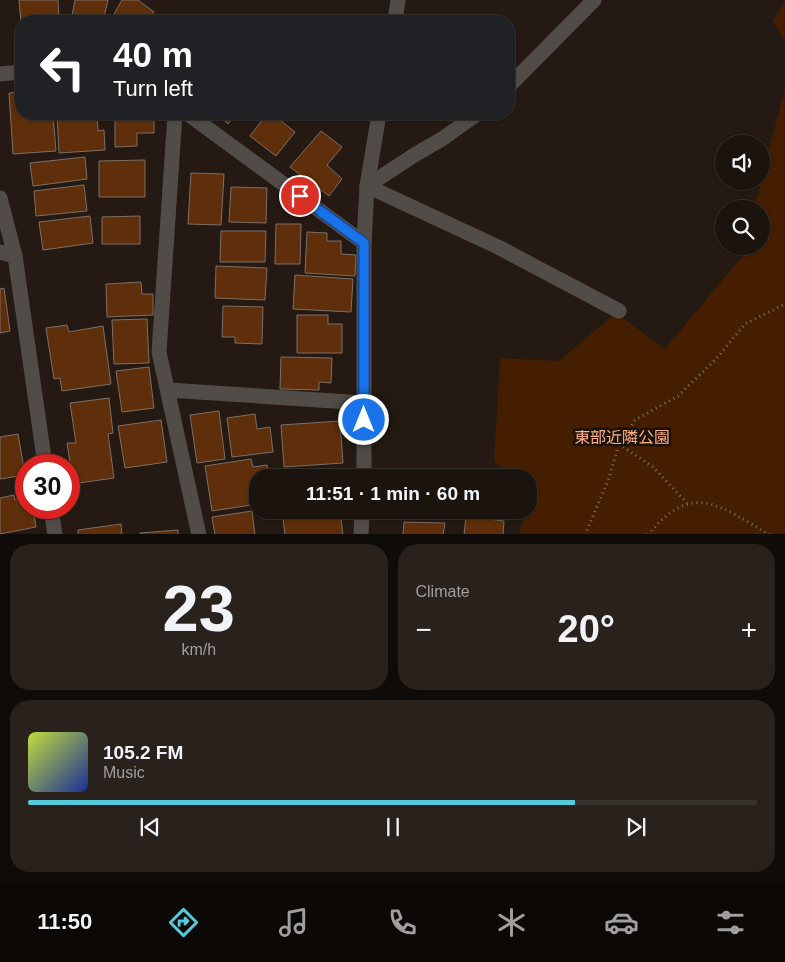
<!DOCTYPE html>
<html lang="en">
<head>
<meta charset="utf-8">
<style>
	:root { --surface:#1b140e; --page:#28211c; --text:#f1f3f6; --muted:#a09e9e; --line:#39332e; --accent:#53cbdb }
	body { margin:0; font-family:Helvetica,"Noto Sans JP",sans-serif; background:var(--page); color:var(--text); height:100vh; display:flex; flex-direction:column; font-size:19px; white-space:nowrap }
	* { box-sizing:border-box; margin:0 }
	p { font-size:16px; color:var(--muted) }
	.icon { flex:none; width:28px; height:28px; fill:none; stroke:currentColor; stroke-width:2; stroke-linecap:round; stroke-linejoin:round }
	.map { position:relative; height:534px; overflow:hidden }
	.details { display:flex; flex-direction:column; gap:10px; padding:10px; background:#0f0b08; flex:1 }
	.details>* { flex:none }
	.top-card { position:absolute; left:15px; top:15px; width:500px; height:105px; border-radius:20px; box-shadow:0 1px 4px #0004,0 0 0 1px var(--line); background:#202124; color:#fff; overflow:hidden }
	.fabs { position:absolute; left:715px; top:135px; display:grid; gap:10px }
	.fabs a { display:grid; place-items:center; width:55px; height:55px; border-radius:50%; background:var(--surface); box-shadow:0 1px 4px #0004,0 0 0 1px var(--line); font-size:25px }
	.speed { position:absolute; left:15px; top:454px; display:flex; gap:10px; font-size:25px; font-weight:700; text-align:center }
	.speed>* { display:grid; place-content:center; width:65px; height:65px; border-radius:50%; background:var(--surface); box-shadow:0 1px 4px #0004,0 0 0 1px var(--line); line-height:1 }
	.speed .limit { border:8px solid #d22; background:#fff; color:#111 }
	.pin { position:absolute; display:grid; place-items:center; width:42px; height:42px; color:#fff; margin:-21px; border:2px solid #fff; border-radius:50%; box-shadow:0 1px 5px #0007 }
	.me { position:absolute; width:55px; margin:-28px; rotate:0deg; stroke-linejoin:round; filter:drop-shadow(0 0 4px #0008) }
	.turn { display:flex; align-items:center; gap:18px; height:105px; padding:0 15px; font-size:22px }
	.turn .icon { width:65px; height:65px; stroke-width:2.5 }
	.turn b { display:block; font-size:35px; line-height:42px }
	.big { font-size:38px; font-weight:600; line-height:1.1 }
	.details .tile { flex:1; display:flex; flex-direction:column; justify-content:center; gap:8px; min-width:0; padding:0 18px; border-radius:20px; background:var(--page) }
	.details .dial { align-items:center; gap:0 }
	.dial b { font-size:65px; line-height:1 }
	.song { display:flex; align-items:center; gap:15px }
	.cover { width:60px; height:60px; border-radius:8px; background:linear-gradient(135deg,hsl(70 70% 55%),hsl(230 70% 35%)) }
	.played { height:5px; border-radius:2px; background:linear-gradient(90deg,var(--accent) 75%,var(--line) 75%) }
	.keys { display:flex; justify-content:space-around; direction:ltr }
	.heat { display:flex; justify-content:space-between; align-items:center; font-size:28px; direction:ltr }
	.details .tiles { flex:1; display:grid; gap:10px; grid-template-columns:1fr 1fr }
	.tile:last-child { grid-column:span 2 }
	.trip { position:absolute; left:249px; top:469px; width:288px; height:50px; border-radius:20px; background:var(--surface); box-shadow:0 1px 4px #0004,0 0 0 1px var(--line); font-weight:600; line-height:50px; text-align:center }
	.dock { display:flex; height:80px; justify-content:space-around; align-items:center; background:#0b0806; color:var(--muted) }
	.dock .icon { width:35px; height:35px }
	.dock .on { color:var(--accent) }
	.dock b { font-size:22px; color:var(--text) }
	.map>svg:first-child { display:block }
</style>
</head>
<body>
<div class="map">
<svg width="785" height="535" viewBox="0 0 785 535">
	<rect width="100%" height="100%" fill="#241a13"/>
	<!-- green -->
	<g fill="#451e00">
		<path d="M 785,2 L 785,41 L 773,21 Z"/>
		<path d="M 785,90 L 785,534 L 519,534 L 530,496 L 528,494 L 528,478 L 511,477 L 494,461 L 500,358 L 559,361 L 616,313 L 665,349 L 751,246 L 761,246 L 761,209 L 751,207 L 759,194 L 760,181 Z"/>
	</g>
	<!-- building -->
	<g fill="#5e2f0a" stroke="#7d6f67">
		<path d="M 19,0 L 58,0 L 59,21 L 21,21 L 21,23 Z"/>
		<path d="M 75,0 L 108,0 L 103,21 L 71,21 Z"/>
		<path d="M 122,0 L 138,0 L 154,12 L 148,21 L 110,21 Z"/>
		<path d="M 21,92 L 21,114 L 53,114 L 56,151 L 13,154 L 9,93 Z"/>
		<path d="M 57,114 L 97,114 L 98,131 L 104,130 L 105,150 L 59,153 Z"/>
		<path d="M 115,114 L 154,114 L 154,133 L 137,133 L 137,146 L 115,147 Z"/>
		<path d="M 217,114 L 235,114 L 228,124 Z"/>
		<path d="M 267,114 L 272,114 L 295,132 L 276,156 L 250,136 Z"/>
		<path d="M 321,131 L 342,147 L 327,165 L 342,179 L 329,196 L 290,167 Z"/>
		<path d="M 85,157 L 87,179 L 33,186 L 30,163 Z"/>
		<path d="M 145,160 L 145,197 L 99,197 L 99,161 Z"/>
		<path d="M 191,173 L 224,174 L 221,225 L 188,224 Z"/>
		<path d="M 84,185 L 87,211 L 36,216 L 34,191 Z"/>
		<path d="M 231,187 L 267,188 L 266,223 L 229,222 Z"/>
		<path d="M 90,216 L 93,243 L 43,250 L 39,222 Z"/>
		<path d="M 140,216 L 140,244 L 102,244 L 102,217 Z"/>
		<path d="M 276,224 L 301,224 L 300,264 L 275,264 Z"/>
		<path d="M 221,231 L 266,231 L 265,262 L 220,262 Z"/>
		<path d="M 307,232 L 327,233 L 327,241 L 341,241 L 341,254 L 356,255 L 355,276 L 305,273 Z"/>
		<path d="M 216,266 L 267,268 L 265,300 L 215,298 Z"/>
		<path d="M 295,275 L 353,279 L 351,312 L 293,309 Z"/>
		<path d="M 141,282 L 142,294 L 153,294 L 153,315 L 107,317 L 106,284 Z"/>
		<path d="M 4,288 L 10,331 L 0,333 L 0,289 Z"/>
		<path d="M 223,306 L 263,307 L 262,344 L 235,343 L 235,337 L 222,337 Z"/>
		<path d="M 297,315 L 328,315 L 328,324 L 342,324 L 342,353 L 297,353 Z"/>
		<path d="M 147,319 L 149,363 L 114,364 L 112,320 Z"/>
		<path d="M 67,325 L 69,332 L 103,326 L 111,384 L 62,391 L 60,378 L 54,379 L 46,328 Z"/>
		<path d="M 281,357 L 332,358 L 331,383 L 319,382 L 319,390 L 280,389 Z"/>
		<path d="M 149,367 L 154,408 L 122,412 L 116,371 Z"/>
		<path d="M 109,398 L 113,433 L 108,434 L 114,478 L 79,483 L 78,475 L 72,476 L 67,443 L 76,443 L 70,403 Z"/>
		<path d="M 219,411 L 225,459 L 197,463 L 190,415 Z"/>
		<path d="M 255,414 L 257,429 L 270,427 L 273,452 L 232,457 L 227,418 Z"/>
		<path d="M 161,420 L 167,462 L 125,468 L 118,426 Z"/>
		<path d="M 340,421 L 343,463 L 284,467 L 281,425 Z"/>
		<path d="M 18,434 L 25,475 L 0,479 L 0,437 Z"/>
		<path d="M 251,459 L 253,467 L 267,465 L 269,478 L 258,478 L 258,504 L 212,511 L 205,466 Z"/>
		<path d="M 14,495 L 15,500 L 26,498 L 26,508 L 33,508 L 36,527 L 0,534 L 0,498 Z"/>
		<path d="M 282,510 L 340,510 L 343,535 L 285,535 Z"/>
		<path d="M 252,511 L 255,535 L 215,535 L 212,517 Z"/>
		<path d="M 466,516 L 504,521 L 503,535 L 464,535 Z"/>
		<path d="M 404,522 L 445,523 L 443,535 L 403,535 Z"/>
		<path d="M 121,524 L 122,535 L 78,535 L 78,530 Z"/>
		<path d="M 178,530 L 178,535 L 140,535 L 140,533 Z"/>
	</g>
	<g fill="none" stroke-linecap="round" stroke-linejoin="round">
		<!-- path -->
		<g stroke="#7a716b" stroke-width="3" stroke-dasharray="1 4" stroke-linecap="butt">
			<path d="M 619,444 L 653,467 L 687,503"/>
			<path d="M 585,535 L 609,478 L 619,444 L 635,420 L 678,396 L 716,359 L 745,324 L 785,304"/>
			<path d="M 648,535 C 693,479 721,507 770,535"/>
		</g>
		<!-- minor -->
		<g stroke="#524c49" stroke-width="15">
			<path d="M 395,21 L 398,0"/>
			<path d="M 0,74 L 21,72"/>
			<path d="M 509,86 L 594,0"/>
			<path d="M 175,114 L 159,352 L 199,535"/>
			<path d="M 188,114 L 364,243"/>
			<path d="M 367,186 L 498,247 L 619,311"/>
			<path d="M 367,186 L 416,154 L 442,139 L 477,114"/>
			<path d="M 0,198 L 15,256 L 45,465"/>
			<path d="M 0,252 L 15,256"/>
			<path d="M 168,390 L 364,403"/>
			<path d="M 364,478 L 364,243 L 367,186 L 379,114"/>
			<path d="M 51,508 L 55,535"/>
			<path d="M 361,535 L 362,510"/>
		</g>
	</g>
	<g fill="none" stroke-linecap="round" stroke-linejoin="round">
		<defs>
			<path id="route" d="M 300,196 L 364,243 L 364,420"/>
		</defs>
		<!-- route casing -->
		<use href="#route" stroke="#114b97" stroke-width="12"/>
		<!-- route -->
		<use href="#route" stroke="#1a73e8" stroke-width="9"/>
	</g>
	<g text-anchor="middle" stroke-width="5" stroke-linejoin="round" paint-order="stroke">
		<!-- park labels -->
		<g font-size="16" fill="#fbb081" stroke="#1b110a">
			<text x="622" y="443">東部近隣公園</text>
		</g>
	</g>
</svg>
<div class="fabs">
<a><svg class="icon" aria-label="sound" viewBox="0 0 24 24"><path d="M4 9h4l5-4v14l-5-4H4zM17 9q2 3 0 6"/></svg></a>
<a><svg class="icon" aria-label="search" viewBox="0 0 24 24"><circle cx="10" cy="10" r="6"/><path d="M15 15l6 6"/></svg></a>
</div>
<div class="speed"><div class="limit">30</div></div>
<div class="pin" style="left:300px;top:196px;background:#d93025"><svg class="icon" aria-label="arrive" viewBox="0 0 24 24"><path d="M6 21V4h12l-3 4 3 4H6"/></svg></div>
<svg class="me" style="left:364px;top:420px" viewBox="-20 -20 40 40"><circle r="17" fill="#1a73e8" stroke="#fff" stroke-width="3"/><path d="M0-11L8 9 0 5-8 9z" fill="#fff"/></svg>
<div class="trip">11:51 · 1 min · 60 m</div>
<div class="top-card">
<div class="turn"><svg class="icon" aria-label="left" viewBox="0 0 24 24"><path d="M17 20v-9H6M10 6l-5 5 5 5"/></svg><div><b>40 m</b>Turn left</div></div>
</div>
</div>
<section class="details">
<div class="tiles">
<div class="tile dial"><b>23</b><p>km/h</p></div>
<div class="tile"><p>Climate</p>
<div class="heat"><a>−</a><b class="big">20°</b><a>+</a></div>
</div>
<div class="tile">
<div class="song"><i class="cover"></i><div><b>105.2 FM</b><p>Music</p></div></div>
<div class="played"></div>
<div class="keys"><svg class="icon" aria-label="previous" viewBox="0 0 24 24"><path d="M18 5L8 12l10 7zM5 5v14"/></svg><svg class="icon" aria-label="pause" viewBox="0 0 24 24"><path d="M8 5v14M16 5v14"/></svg><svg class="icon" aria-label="next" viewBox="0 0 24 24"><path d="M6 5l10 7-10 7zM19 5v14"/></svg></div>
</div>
</div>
</section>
<nav class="dock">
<b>11:50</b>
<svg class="icon on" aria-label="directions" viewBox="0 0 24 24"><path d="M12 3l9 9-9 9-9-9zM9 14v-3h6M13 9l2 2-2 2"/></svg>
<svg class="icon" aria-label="music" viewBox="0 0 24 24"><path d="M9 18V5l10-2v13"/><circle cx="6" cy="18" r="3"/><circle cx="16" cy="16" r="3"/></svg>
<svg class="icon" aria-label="phone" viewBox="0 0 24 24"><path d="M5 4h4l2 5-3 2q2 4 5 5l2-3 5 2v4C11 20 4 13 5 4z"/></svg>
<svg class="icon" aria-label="climate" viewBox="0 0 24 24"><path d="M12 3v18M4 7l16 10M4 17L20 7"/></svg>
<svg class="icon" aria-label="car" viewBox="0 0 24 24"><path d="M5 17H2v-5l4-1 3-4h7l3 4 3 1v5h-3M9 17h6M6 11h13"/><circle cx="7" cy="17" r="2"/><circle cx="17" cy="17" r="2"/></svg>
<svg class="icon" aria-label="filters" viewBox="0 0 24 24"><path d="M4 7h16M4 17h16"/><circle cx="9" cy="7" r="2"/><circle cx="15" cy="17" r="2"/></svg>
</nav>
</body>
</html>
